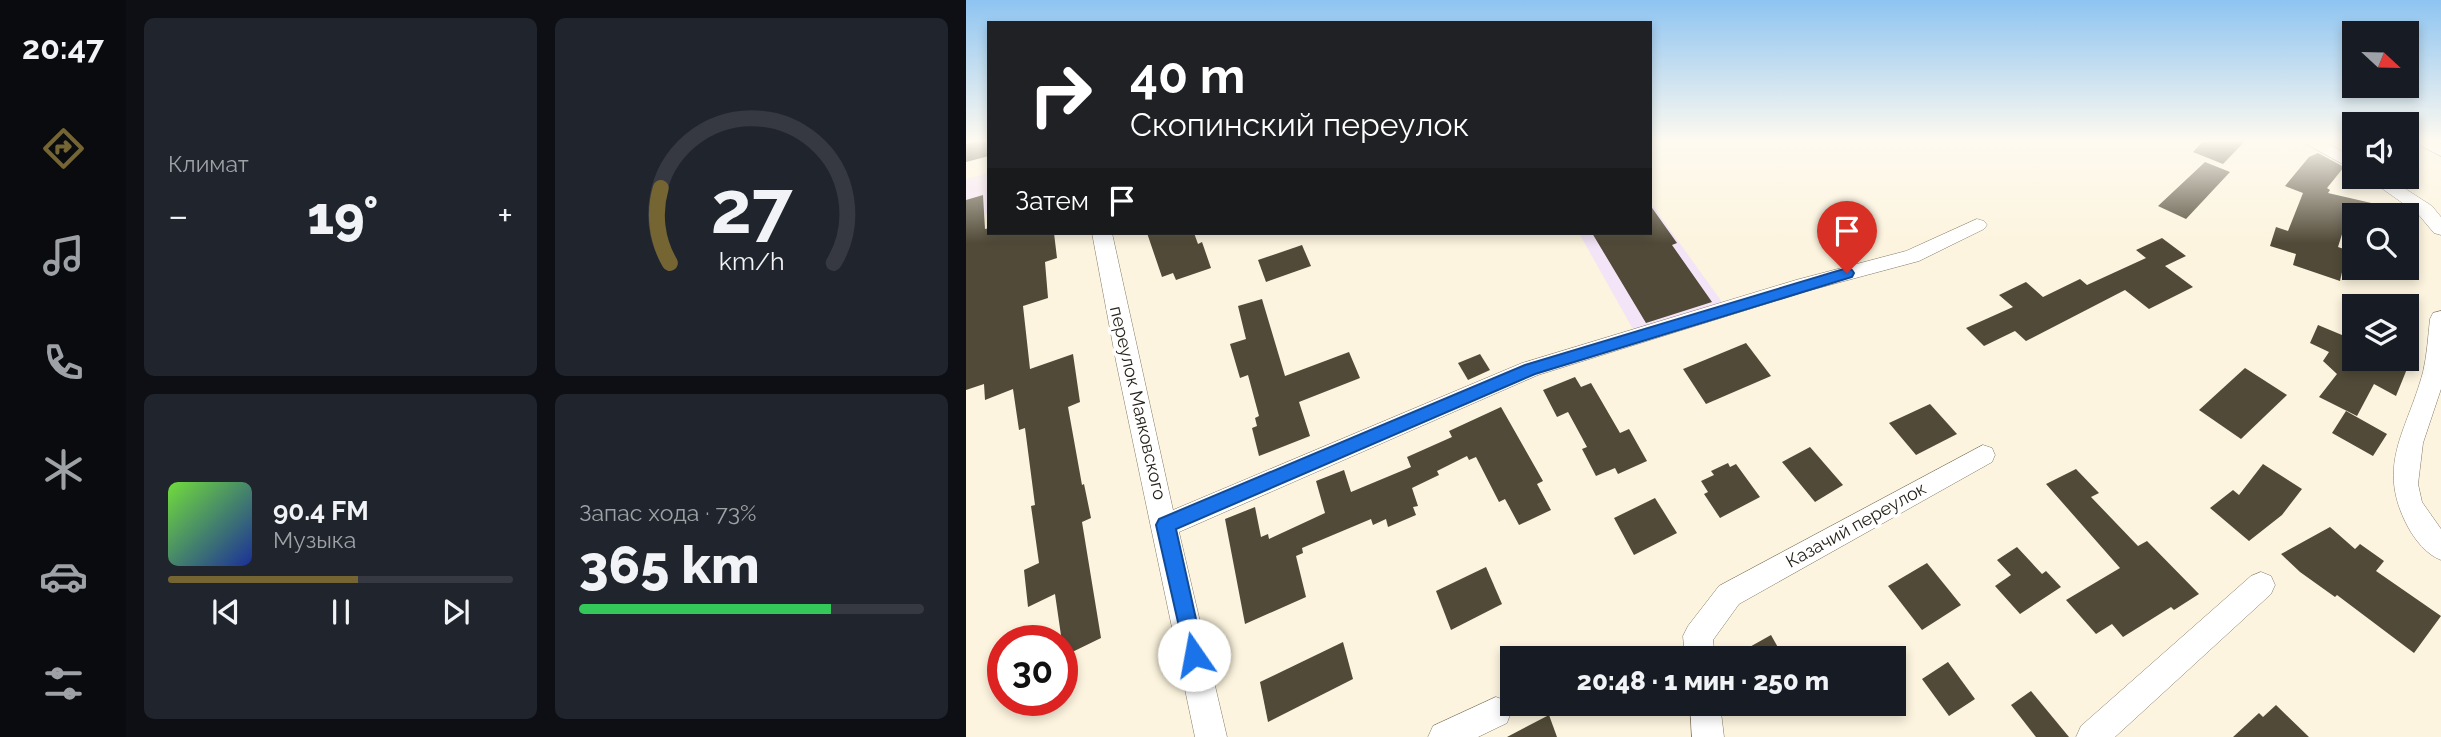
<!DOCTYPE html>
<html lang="ru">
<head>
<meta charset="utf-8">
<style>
	:root { --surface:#171b24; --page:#20242c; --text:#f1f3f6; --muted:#9ea1a6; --line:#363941; --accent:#756533 }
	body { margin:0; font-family:Raleway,sans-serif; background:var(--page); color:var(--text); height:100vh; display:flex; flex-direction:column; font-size:26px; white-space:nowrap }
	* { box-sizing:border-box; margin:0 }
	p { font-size:23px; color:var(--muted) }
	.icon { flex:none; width:38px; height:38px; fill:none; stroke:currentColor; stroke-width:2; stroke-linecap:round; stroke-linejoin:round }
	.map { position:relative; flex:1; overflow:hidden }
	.panel { display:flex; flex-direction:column; gap:18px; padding:18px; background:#0d0f14; width:840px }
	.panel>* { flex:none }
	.banner { position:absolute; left:21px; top:21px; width:665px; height:214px; border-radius:0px; box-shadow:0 4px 10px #0003; background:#202124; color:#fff; overflow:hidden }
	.needle { width:46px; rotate:112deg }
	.buttons { position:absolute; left:1376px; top:21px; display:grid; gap:14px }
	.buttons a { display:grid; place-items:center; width:77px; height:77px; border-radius:0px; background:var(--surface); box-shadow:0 4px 10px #0003; font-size:35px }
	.speed { position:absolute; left:21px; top:625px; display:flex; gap:14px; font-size:35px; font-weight:700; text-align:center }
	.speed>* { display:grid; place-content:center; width:91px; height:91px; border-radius:50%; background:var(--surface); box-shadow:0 4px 10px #0003; line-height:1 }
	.speed .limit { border:10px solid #d22; background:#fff; color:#111 }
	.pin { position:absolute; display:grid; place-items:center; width:60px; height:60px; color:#fff; margin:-72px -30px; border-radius:50% 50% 50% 0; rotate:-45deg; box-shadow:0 0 7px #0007 }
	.pin .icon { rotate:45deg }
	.me { position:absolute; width:77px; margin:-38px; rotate:348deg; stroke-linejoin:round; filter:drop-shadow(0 0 5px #0008) }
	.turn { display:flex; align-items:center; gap:24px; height:147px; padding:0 28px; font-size:32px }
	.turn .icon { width:91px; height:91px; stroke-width:2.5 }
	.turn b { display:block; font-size:49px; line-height:60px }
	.then { display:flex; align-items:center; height:66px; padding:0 28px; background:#0003; gap:14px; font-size:26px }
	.big { font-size:52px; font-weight:800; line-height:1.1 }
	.panel .tile { flex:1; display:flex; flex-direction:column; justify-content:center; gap:10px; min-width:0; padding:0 24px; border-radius:10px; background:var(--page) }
	.panel .dial { align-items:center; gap:0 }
	.dial svg { height:182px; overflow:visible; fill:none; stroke:var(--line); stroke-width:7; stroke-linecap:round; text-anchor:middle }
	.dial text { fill:var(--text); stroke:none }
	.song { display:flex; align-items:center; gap:21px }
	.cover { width:84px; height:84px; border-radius:10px; background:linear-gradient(135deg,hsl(100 70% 55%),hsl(230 70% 35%)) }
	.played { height:7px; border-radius:4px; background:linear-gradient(90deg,var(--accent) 55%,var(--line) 55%) }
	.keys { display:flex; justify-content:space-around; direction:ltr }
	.heat { display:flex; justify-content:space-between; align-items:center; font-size:38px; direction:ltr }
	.charge { height:10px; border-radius:5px; background:linear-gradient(90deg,#34c759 73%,var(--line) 0) }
	.panel .tiles { flex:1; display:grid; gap:18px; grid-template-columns:repeat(2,1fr) }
	.trip { position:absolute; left:534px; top:646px; width:406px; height:70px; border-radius:0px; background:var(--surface); box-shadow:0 4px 10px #0003; font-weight:800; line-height:70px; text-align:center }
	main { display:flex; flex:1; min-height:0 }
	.menu { display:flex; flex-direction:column; width:126px; justify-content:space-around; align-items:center; background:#090b0e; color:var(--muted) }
	.menu .icon { width:49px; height:49px }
	.menu .selected { color:var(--accent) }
	.menu b { font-size:32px; color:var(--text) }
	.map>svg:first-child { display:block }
</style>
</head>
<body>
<main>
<nav class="menu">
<b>20:47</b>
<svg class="icon selected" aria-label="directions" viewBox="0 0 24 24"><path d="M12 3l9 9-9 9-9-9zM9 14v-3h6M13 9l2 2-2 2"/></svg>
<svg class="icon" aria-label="music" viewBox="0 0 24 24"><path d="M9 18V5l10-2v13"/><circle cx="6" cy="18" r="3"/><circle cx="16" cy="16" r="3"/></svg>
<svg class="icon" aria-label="phone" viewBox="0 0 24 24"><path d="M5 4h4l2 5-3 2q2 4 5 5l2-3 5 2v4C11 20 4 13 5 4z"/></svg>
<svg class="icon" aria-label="climate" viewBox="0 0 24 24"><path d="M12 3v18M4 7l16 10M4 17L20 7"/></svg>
<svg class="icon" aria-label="car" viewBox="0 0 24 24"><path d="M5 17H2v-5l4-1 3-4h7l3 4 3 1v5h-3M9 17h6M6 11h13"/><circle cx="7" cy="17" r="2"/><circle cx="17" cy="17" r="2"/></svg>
<svg class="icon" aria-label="filters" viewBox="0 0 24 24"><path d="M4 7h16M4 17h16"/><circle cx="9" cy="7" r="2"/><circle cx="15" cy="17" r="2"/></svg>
</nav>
<section class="panel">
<div class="tiles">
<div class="tile"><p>Климат</p>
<div class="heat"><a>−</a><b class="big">19°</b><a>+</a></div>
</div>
<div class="tile dial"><svg viewBox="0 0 100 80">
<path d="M14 69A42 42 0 1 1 86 69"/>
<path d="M14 69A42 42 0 0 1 10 36" stroke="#756533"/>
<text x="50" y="56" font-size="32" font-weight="700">27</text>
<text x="50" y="72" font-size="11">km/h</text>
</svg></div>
<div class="tile">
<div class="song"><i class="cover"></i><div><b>90.4 FM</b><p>Музыка</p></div></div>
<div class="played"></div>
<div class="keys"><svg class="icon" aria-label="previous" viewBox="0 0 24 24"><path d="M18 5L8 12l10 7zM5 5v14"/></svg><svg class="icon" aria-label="pause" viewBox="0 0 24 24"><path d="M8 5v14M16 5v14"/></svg><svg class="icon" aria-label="next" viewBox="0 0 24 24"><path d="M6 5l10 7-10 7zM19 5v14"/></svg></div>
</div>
<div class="tile"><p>Запас хода · 73%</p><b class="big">365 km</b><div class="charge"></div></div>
</div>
</section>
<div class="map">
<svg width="1475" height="737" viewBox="0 0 1475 737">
	<rect width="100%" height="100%" fill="#fcf4de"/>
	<!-- industrial -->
	<g fill="#f4e4f7">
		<path d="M 23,173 L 23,213 L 0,219 L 0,179 Z"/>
		<path d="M 684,202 L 756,302 L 668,331 L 613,233 L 684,233 Z"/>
	</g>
	<!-- building -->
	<g fill="#514a38">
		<path d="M 15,140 L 23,140 L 23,156 L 0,162 L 0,144 Z"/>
		<path d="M 1238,140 L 1280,140 L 1257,164 L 1227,152 Z"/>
		<path d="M 1352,153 L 1378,167 L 1361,188 L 1364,190 L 1362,193 L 1427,208 L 1426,215 L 1382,215 L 1372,247 L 1381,250 L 1374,281 L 1327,265 L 1330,254 L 1304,246 L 1310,227 L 1322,231 L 1337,193 L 1319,186 L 1343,157 Z"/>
		<path d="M 1239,162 L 1264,172 L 1220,219 L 1192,206 Z"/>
		<path d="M 17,195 L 19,229 L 23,228 L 23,233 L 88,233 L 91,258 L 79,262 L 82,298 L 57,306 L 64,369 L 107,354 L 114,402 L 102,407 L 116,485 L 118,484 L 125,518 L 116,522 L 135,638 L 98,656 L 89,594 L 62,607 L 58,570 L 73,563 L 65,506 L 69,505 L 59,428 L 53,430 L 47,389 L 19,400 L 18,384 L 0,390 L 0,200 Z"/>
		<path d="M 684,205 L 711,243 L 706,245 L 746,302 L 680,323 L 626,233 L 684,233 Z"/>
		<path d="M 181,233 L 228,233 L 232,244 L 236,242 L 245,268 L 210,280 L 207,273 L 196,277 Z"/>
		<path d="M 1196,238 L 1220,256 L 1199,266 L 1227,287 L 1183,309 L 1159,290 L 1060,341 L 1049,331 L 1018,346 L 1000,328 L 1047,307 L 1033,295 L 1060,282 L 1077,297 L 1114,279 L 1121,285 L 1180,258 L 1170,250 Z"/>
		<path d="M 336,245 L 345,266 L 300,282 L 292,260 Z"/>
		<path d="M 296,299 L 319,376 L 383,352 L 394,378 L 333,402 L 344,436 L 293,456 L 286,428 L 291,426 L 289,418 L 293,416 L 282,375 L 274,378 L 264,344 L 280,339 L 272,306 Z"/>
		<path d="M 1352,325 L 1388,340 L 1388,359 L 1445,359 L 1430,396 L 1408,384 L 1391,416 L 1353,397 L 1371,374 L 1357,361 L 1363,352 L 1344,343 Z"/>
		<path d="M 780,343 L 805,376 L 740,404 L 717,369 Z"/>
		<path d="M 514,354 L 524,370 L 502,380 L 492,363 Z"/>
		<path d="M 1279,368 L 1321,395 L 1275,439 L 1233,410 Z"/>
		<path d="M 609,377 L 615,387 L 625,383 L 654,433 L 663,429 L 681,461 L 652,474 L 649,468 L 630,476 L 616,449 L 621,447 L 602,412 L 591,417 L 577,390 Z"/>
		<path d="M 964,404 L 991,434 L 950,455 L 923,423 Z"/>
		<path d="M 535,407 L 577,481 L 571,484 L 585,510 L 553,525 L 539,499 L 533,502 L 510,457 L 503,460 L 501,456 L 471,471 L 473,475 L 446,488 L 452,506 L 447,507 L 450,515 L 422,527 L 420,519 L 407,525 L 405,519 L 336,548 L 337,553 L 330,556 L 340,597 L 279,624 L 259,519 L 289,507 L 295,537 L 302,534 L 303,539 L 359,513 L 350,481 L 378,470 L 385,492 L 445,467 L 441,457 L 486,437 L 483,431 Z"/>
		<path d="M 1380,411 L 1421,434 L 1407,456 L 1366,433 Z"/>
		<path d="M 844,447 L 877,485 L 849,502 L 816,462 Z"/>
		<path d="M 762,463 L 764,467 L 770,464 L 794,497 L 754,518 L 738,494 L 742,492 L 735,481 L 748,475 L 745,471 Z"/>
		<path d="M 1297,464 L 1336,489 L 1316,515 L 1283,541 L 1244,508 L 1267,490 L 1273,495 Z"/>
		<path d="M 1110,469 L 1133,493 L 1125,497 L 1172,546 L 1181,541 L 1233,594 L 1208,610 L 1205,607 L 1157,637 L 1146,624 L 1130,634 L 1100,600 L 1154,568 L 1080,484 Z"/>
		<path d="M 689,498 L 711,533 L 668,555 L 648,518 Z"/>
		<path d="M 1364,527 L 1389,549 L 1394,544 L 1418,561 L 1410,571 L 1475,616 L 1448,653 L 1371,595 L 1369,597 L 1334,572 L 1315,554 Z"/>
		<path d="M 1051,547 L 1076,574 L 1080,571 L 1095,587 L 1054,614 L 1029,586 L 1045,575 L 1031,560 Z"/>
		<path d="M 961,563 L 995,605 L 956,630 L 922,586 Z"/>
		<path d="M 520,567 L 536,604 L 485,630 L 470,591 Z"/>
		<path d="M 805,635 L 818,658 L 764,658 Z"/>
		<path d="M 377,642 L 387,679 L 302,722 L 294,682 Z"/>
		<path d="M 982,662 L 1009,699 L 983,716 L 956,679 Z"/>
		<path d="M 1065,691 L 1103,737 L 1070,737 L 1045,705 Z"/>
		<path d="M 1310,705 L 1343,737 L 1267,737 L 1293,713 L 1297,717 Z"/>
		<path d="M 583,715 L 591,737 L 541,737 Z"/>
	</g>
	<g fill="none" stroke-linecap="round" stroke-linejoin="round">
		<defs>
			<g id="minor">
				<path d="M 1333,140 L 1355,140 L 1388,158 L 1388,170 Z"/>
				<path d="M 1444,140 L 1467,140 L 1475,144 L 1475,156 Z"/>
				<path d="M 1400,177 L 1421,177 L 1466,206 L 1475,217 L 1475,235 L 1468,233 L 1452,214 Z"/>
				<path d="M 1011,219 L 1018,221 L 1021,225 L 1018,229 L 953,261 L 841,291 L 572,375 L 213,532 L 261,737 L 229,737 L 150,361 L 126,233 L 146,233 L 207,510 L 556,363 L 830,280 L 940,251 Z"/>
				<path d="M 1475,311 L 1475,389 L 1457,443 L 1452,484 L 1456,502 L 1475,529 L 1475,560 C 1461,555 1449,540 1442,527 C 1409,465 1441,432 1457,372 C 1461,355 1462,337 1464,319 L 1467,313 Z"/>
				<path d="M 1017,445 L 1026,448 L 1029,455 L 1026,462 L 773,604 L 747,640 L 749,658 L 719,658 L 717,636 L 722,626 L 753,586 Z"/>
				<path d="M 1295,572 L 1305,576 L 1309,585 L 1305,594 L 1149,737 L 1110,737 L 1115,726 L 1285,576 Z"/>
				<path d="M 530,697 L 541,701 L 545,712 L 541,723 L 512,737 L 462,737 L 467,726 Z"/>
				<path d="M 724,704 L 754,704 L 758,737 L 726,737 Z"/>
			</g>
		</defs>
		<!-- minor casing -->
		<use href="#minor" stroke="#817a66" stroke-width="1"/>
		<!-- minor -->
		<use href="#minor" fill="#fff" fill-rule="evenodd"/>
	</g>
	<!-- sky -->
	<linearGradient id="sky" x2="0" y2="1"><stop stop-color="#8ec4f1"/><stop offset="0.58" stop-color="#fefaf0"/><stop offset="1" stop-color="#fefaf0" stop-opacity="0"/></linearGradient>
	<rect width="1475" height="243" fill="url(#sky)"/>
	<!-- route -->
	<path fill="#1a73e8" stroke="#114b97" stroke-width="2" d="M 881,268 L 886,270 L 888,273 L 886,277 L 569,374 L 210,529 L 238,655 L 235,662 L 228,665 L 221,662 L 190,525 L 193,519 L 559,365 Z"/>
	<g text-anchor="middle" stroke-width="7" stroke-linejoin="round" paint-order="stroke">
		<!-- street labels -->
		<g font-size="18" fill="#27241c" stroke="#fff">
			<text transform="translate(172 403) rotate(77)" y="6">переулок Маяковского</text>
			<text transform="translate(890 525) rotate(-29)" y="6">Казачий переулок</text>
		</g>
	</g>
</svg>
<div class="buttons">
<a><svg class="needle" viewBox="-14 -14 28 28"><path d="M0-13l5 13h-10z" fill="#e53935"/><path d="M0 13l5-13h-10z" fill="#9ea1a6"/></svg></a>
<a><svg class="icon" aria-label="sound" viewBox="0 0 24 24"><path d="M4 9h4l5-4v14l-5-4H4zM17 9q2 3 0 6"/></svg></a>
<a><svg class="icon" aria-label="search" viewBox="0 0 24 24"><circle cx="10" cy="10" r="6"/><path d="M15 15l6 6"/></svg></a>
<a><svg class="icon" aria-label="layers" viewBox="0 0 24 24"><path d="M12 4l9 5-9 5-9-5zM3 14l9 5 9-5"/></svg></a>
</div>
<div class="speed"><div class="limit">30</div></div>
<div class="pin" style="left:881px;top:273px;background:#d93025"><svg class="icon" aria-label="arrive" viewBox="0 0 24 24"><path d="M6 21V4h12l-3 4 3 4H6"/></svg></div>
<svg class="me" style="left:228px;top:655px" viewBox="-20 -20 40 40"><circle r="19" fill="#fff"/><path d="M0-13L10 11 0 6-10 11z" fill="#1a73e8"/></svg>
<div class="trip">20:48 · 1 мин · 250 m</div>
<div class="banner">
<div class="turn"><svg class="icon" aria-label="right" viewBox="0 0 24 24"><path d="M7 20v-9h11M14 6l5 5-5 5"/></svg><div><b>40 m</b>Скопинский переулок</div></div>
<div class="then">Затем<svg class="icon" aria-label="arrive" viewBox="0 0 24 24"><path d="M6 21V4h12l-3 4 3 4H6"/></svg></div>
</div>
</div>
</main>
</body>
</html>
